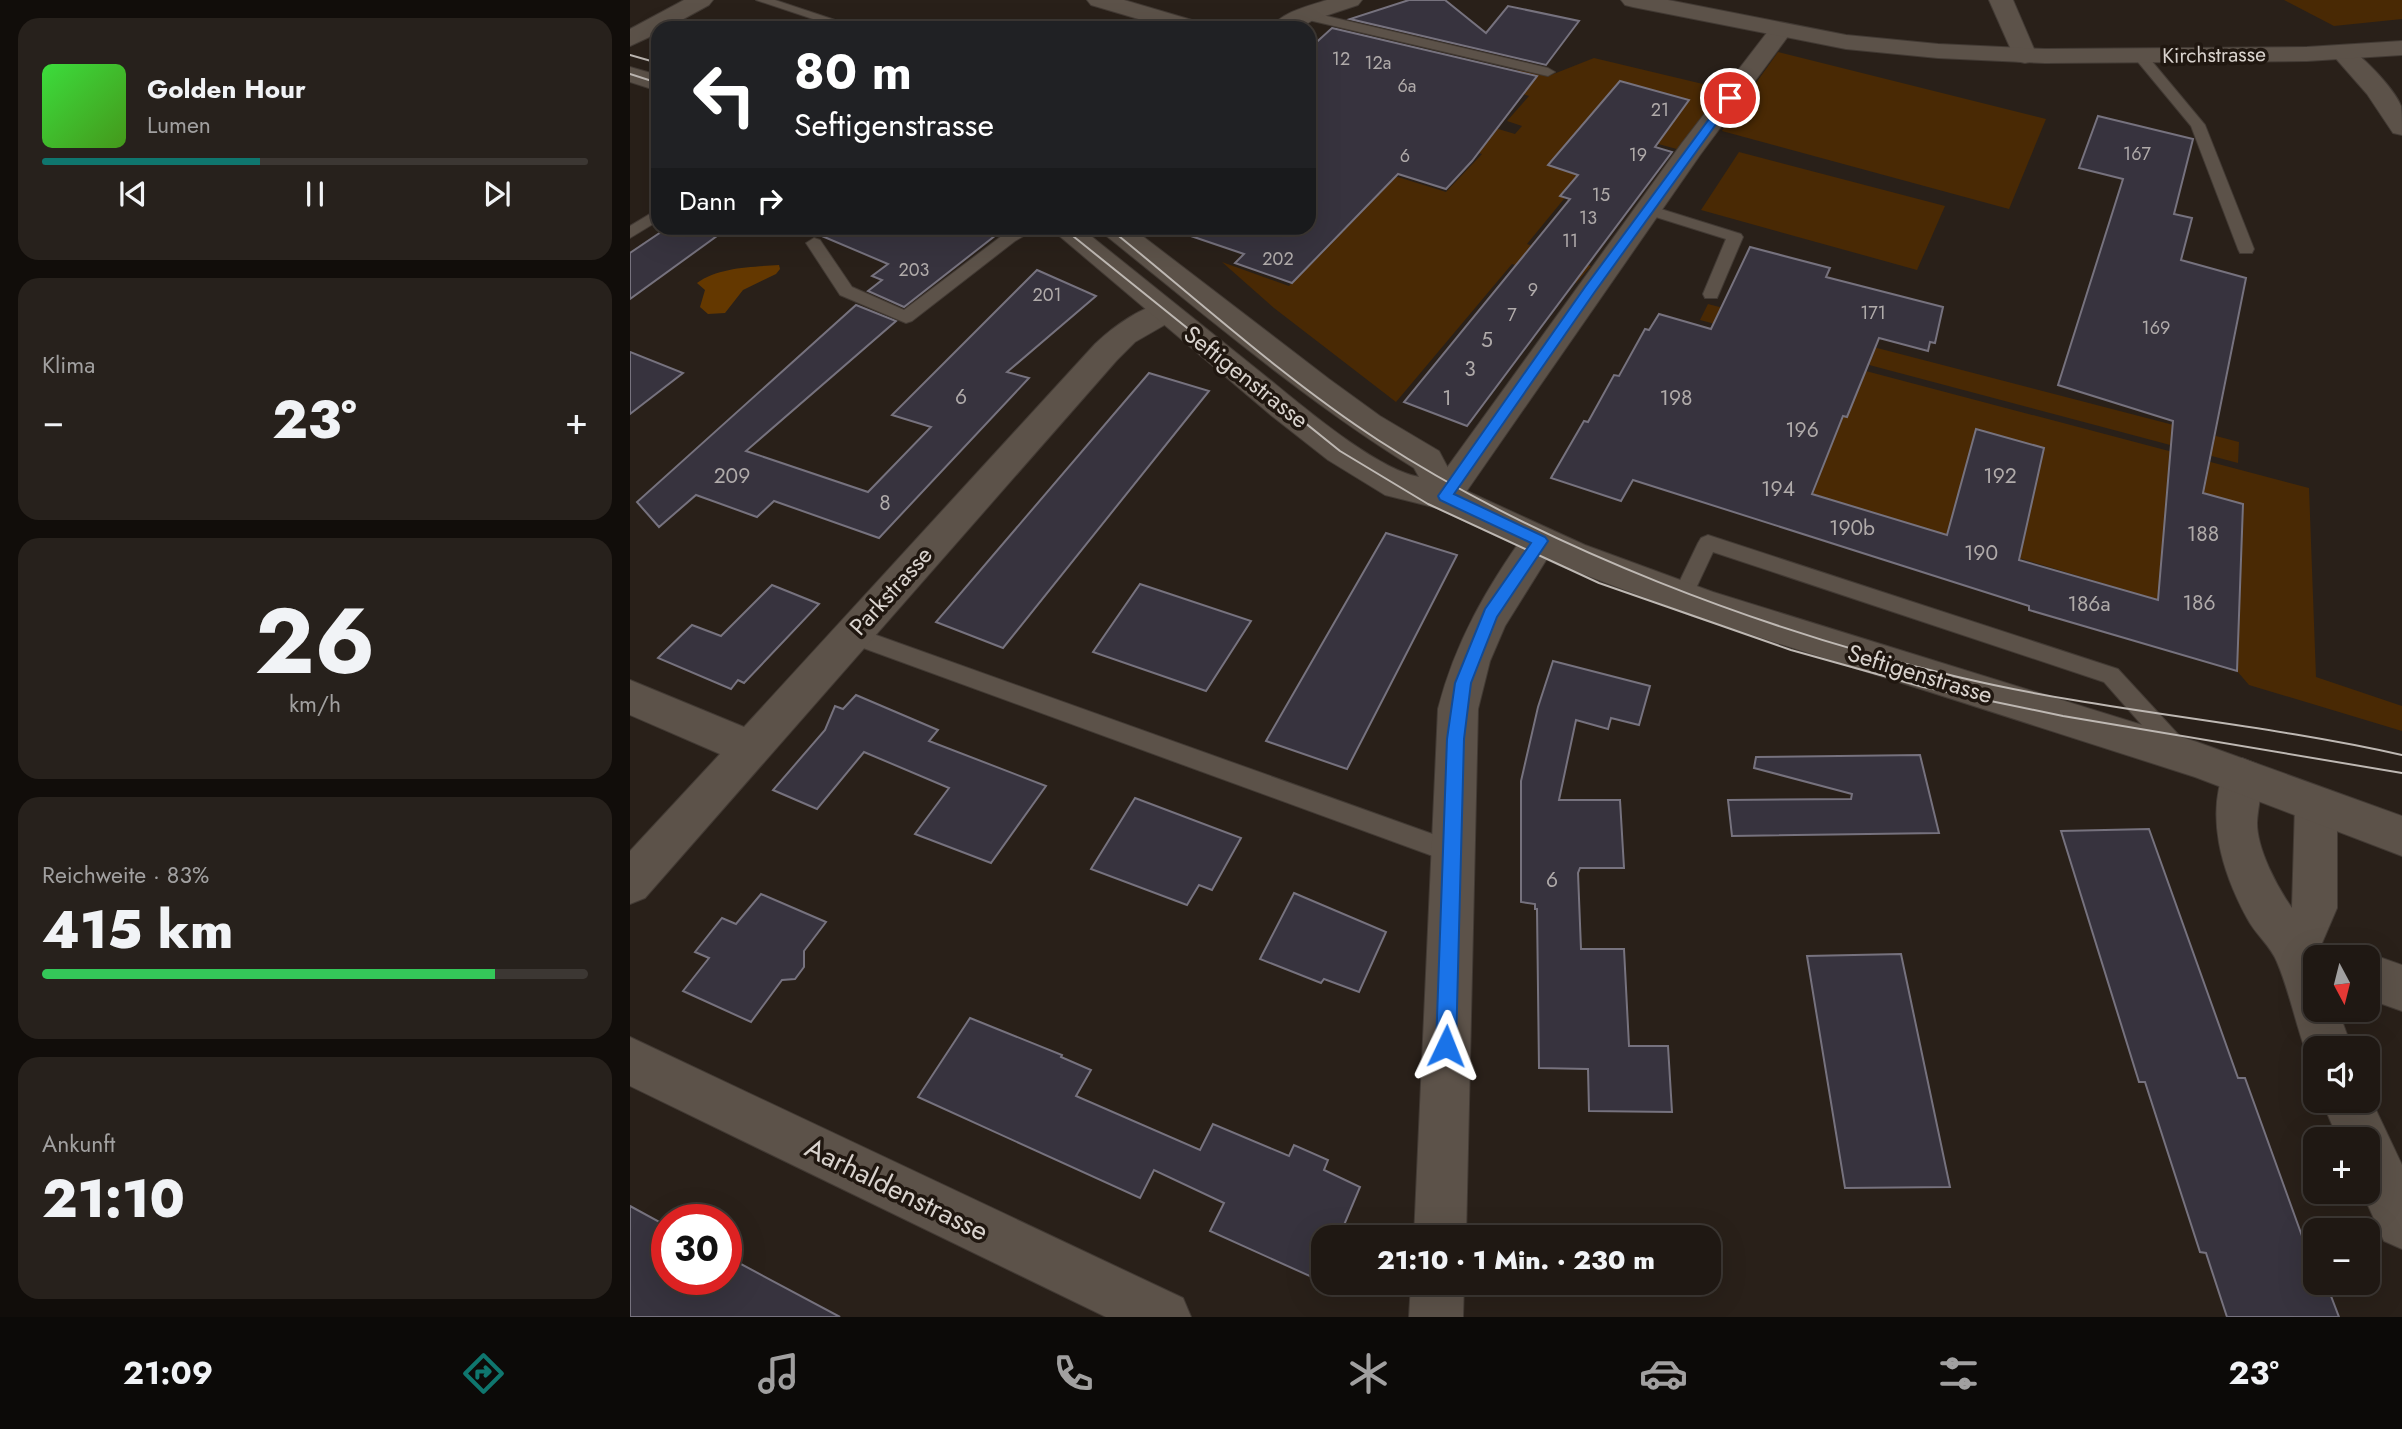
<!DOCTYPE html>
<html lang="de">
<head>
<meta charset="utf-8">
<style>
	:root { --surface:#1f1813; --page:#27211c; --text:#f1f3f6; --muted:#a1a0a0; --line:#3c3733; --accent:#0f766e }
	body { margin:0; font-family:Jost,sans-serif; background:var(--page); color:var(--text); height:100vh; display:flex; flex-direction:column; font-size:26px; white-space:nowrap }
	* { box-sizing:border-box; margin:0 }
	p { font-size:23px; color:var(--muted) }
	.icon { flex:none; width:38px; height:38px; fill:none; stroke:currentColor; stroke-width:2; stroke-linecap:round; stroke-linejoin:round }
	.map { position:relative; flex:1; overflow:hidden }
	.drawer { display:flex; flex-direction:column; gap:18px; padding:18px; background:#110d0a; width:630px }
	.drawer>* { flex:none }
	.hud { position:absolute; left:21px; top:21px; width:665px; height:214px; border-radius:21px; box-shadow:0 7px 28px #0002,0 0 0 2px var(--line); background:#202124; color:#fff; overflow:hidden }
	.needle { width:46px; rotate:173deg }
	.tools { position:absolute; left:1673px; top:945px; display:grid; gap:14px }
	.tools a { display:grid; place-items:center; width:77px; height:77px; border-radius:14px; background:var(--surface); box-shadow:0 7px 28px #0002,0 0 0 2px var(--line); font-size:35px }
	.speed { position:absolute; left:21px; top:1204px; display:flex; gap:14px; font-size:35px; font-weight:700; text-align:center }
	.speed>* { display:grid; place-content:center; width:91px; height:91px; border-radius:50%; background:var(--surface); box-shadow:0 7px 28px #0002,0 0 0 2px var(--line); line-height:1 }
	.speed .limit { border:10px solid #d22; background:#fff; color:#111 }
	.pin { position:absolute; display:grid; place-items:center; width:60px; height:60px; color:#fff; margin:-30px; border:4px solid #fff; border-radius:50%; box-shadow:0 2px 7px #0007 }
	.me { position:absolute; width:77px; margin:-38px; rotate:2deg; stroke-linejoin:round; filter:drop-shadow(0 0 5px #0008) }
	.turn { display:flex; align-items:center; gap:24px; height:147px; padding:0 28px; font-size:32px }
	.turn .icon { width:91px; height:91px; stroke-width:2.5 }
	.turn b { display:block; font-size:49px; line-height:60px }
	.then { display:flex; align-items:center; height:66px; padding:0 28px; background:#0003; gap:14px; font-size:26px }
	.big { font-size:52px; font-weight:800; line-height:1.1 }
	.drawer .card { flex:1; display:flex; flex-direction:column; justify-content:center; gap:10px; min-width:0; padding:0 24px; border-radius:21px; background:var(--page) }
	.drawer .dial { align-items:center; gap:0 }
	.dial b { font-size:91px; line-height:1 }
	.song { display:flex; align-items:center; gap:21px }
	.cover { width:84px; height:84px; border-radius:10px; background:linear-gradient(135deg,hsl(120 70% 55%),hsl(100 70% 35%)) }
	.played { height:7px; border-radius:4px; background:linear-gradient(90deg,var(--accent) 40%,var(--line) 40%) }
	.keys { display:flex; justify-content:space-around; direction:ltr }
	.heat { display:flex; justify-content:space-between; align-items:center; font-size:38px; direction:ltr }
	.charge { height:10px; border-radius:5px; background:linear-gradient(90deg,#34c759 83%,var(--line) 0) }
	.trip { position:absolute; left:681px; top:1225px; width:410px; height:70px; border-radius:21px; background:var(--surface); box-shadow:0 7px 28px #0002,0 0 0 2px var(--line); font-weight:800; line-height:70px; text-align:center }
	.menu { display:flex; height:112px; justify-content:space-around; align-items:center; background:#0c0a08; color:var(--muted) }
	.menu .icon { width:49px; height:49px }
	.menu .selected { color:var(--accent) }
	.menu b { font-size:32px; color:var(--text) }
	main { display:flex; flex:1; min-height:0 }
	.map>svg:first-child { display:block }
</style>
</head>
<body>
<main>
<section class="drawer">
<div class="card">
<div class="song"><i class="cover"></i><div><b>Golden Hour</b><p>Lumen</p></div></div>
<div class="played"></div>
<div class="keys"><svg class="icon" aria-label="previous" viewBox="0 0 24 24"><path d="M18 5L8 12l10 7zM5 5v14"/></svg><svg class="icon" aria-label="pause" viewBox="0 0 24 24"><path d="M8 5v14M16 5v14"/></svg><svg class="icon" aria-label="next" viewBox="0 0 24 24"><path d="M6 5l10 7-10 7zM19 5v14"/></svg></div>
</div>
<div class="card"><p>Klima</p>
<div class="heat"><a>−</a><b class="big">23°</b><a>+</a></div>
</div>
<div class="card dial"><b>26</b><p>km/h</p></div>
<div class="card"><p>Reichweite · 83%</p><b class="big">415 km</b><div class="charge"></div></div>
<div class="card"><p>Ankunft</p><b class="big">21:10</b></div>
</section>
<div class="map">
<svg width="1772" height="1317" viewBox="0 0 1772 1317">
	<rect width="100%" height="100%" fill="#292019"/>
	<!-- green -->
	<g fill="#492904">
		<path d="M 1654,0 L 1772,0 L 1772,19 L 1704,26 Z"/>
		<path d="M 1148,52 L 1416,119 L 1379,209 L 1092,131 Z"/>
		<path d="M 964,58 L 1098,90 L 1054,151 L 988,133 L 897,244 L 961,266 L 946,283 L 882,264 L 766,402 L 644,308 L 592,262 L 659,286 L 737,206 L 739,168 L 816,192 L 852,154 L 733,117 L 865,128 L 885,134 L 892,126 L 877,121 L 899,96 L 872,88 L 890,68 L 921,75 Z"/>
		<path d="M 1109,152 L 1315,206 L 1287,270 L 1071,210 Z"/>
		<path d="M 1078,304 L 1609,442 L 1608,463 L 1070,320 Z"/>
		<path d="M 1145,347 L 1679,488 L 1686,677 L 1772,706 L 1772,731 L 1619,685 L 1607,671 L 1613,504 L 1538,484 L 1526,622 L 1517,619 L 1519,597 L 1389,558 L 1312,555 L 1305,532 L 1183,494 L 1213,415 L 1217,417 L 1226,394 Z"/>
	</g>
	<!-- water -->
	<path fill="#643800" d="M 149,265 L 150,269 L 146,274 L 113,290 L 95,313 L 78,314 L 70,307 L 75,290 L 67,283 C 89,267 122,267 149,265 Z"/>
	<!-- building -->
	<g fill="#37333e" stroke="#76727e" stroke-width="2">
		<path d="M 779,0 L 815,0 L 856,33 L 878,6 L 949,21 L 916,65 L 720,19 Z"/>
		<path d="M 702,28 L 907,76 L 842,161 L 816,189 L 768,174 L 662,283 L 605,263 L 614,254 L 555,234 L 556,228 L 679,228 L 679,49 Z"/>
		<path d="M 990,81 L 1059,100 L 1025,147 L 1042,152 L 837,426 L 774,402 L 940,199 L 930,196 L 948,175 L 918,165 Z"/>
		<path d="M 1468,116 L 1563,139 L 1544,214 L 1562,218 L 1551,260 L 1616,278 L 1573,493 L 1613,504 L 1607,671 L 1399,610 L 1399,606 L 1003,480 L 991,501 L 921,478 L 954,421 L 958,422 L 984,375 L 989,376 L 1015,329 L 1019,330 L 1029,314 L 1081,329 L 1120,247 L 1200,268 L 1196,277 L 1313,307 L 1305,343 L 1300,342 L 1298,351 L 1249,338 L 1217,417 L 1213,416 L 1182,494 L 1317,535 L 1346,429 L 1414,448 L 1389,560 L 1528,600 L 1543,421 L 1428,385 L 1493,179 L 1449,168 Z"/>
		<path d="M 37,228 L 98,228 L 0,299 L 0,253 Z"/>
		<path d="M 173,228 L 375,228 L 274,307 L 238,291 L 252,280 L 242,276 L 258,264 Z"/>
		<path d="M 407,270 L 466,296 L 377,372 L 399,378 L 249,538 L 144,501 L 127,517 L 66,495 L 29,527 L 7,502 L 226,305 L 266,321 L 116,451 L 238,492 L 301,427 L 262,415 Z"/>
		<path d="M 0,352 L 53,373 L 0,414 Z"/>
		<path d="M 519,373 L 579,391 L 373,648 L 306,622 Z"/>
		<path d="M 756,533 L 827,555 L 717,769 L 636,741 Z"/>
		<path d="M 510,584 L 621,621 L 576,691 L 463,652 Z"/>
		<path d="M 142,585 L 189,604 L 114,683 L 108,680 L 101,689 L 28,658 L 62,625 L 91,636 Z"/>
		<path d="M 923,661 L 1020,686 L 1009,725 L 981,718 L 978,729 L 946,720 L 929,800 L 990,800 L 994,868 L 950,868 L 948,873 L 951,949 L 994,949 L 999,1046 L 1038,1046 L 1042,1112 L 959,1111 L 958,1069 L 909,1068 L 907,909 L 905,909 L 905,904 L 891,902 L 891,781 L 908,707 Z"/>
		<path d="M 226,695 L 308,730 L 299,741 L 416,786 L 361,863 L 285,834 L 319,788 L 234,752 L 187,809 L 143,790 L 195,730 L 205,706 L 213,709 Z"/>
		<path d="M 1290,755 L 1309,833 L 1102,836 L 1098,800 L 1221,799 L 1222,794 L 1124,768 L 1126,757 Z"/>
		<path d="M 505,798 L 611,838 L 582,890 L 569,885 L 557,905 L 461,869 Z"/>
		<path d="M 1519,829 L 1608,1078 L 1615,1078 L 1676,1247 L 1683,1247 L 1685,1254 L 1685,1283 L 1696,1283 L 1709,1317 L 1597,1317 L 1576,1253 L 1570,1252 L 1515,1082 L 1509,1082 L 1431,831 Z"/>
		<path d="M 664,893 L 756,932 L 729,992 L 694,979 L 691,983 L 630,959 Z"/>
		<path d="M 131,894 L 196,922 L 174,951 L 174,967 L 165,979 L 152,980 L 121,1022 L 53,991 L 79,958 L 65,952 L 92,918 L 106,924 Z"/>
		<path d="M 1271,954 L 1320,1187 L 1215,1188 L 1177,956 Z"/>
		<path d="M 340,1018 L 432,1055 L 431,1057 L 461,1070 L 446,1096 L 570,1150 L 583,1124 L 659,1156 L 664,1145 L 698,1160 L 694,1170 L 730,1187 L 709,1237 L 693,1237 L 693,1282 L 580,1231 L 594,1203 L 524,1170 L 510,1198 L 288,1097 Z"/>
		<path d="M 0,1206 L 37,1226 L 37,1279 L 96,1279 L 96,1256 L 210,1317 L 0,1317 Z"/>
	</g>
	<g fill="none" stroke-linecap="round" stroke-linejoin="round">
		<defs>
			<g id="service">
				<path d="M 126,0 L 145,0 L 229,28 L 210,28 Z"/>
				<path d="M 675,11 L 918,68 L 925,72 L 918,76 L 670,18 L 669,15 Z"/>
				<path d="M 1510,52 L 1515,53 L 1575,125 L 1624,249 L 1622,253 L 1610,253 L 1608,249 L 1561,126 L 1503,56 Z"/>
				<path d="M 1018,205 L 1111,234 L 1113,237 L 1087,298 L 1075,298 L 1073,294 L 1096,239 L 1013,213 L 1010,210 Z"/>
				<path d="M 28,209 L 28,221 L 0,238 L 0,226 Z"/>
				<path d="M 388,228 L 407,228 L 385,241 L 282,321 L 276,323 L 210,295 L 176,243 L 184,238 L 190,240 L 222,287 L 274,310 L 373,235 Z"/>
				<path d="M 1078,535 L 1488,669 L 1557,744 L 1560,751 L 1557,758 L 1549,761 L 1541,758 L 1474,682 L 1083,552 L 1059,603 L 1052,605 L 1045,603 L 1042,597 L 1068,543 L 1071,538 Z"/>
				<path d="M 221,626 L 822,841 L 830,844 L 834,852 L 830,860 L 822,863 L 214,641 L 211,635 L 214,629 Z"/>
			</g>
			<g id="minor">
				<path d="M 54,0 L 83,0 L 79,5 L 37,28 L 28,28 L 28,33 L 0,46 L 0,29 Z"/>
				<path d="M 457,0 L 494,0 L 572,23 L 576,28 L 539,28 L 461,5 Z"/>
				<path d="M 1359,0 L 1383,0 L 1407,56 L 1404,61 L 1395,63 L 1386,61 Z"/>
				<path d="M 1150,24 L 1158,26 L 1162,31 L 1070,155 L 827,505 L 815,509 L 803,505 L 798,496 L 803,487 L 1052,143 L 1142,26 Z"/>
				<path d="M 1713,46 C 1729,50 1765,90 1771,106 C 1772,114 1772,126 1772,135 L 1763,133 L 1737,94 L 1701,53 L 1704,48 Z"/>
				<path d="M 534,302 L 545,305 L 549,312 L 545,319 L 505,342 L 487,360 L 15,898 L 0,904 L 0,851 L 90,754 L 0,715 L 0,680 L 114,727 L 465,344 C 484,326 508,309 534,302 Z"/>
				<path d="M 910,527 L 923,531 L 928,541 L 875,626 L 860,661 L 848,709 L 836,1237 L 784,1237 L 808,709 C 825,642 857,587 897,531 Z"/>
				<path d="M 1612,758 L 1627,764 C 1636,784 1628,801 1627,823 C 1627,849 1647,887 1662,908 L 1665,805 L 1671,791 L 1686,786 L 1701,791 L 1707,805 L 1707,908 L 1689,950 L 1691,957 L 1685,957 L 1685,1010 L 1708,1010 L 1722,1048 L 1685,1048 L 1685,1067 L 1681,1065 C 1667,1032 1661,995 1647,962 C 1641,946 1625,934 1617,918 C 1592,872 1574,814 1597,764 Z"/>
				<path d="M 1738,953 L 1772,965 L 1772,1011 L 1738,999 L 1738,957 L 1728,957 Z"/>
				<path d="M 0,1037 L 553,1298 L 561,1317 L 476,1317 L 0,1086 Z"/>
				<path d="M 1738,1093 L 1772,1165 L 1772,1249 L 1754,1241 L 1732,1192 L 1738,1192 L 1738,1139 L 1708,1139 L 1692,1101 L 1738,1101 Z"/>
				<path d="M 781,1283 L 834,1283 L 833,1317 L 779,1317 Z"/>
			</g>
			<g id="tertiary">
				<path d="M 697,0 L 732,0 L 728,5 L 683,20 L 670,28 L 641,28 C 653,11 679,6 697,0 Z"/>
				<path d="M 991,0 L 1038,0 L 1216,35 L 1308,44 L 1415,49 L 1677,47 L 1772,41 L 1772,55 L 1677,61 L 1415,63 L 1308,58 L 1216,49 L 1003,7 L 995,5 Z"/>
			</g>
			<g id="secondary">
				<path d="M 0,67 L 28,75 L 28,91 L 0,82 Z"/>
				<path d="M 420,228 L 451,228 C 512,277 573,326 634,375 C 670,404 745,469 789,477 L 784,468 C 674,400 575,315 474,234 L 470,228 L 502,228 L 699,379 L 750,416 L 809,451 L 828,487 L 955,545 L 1083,592 L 1567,742 L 1772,816 L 1772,856 L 1565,777 L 1063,616 L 929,565 L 807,508 L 755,495 L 698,460 L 642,416 Z"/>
			</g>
		</defs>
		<!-- service casing -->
		<use href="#service" stroke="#423a34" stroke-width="2"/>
		<!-- minor casing -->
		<use href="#minor" stroke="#423a34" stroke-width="2"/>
		<!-- tertiary casing -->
		<use href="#tertiary" stroke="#423a34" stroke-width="2"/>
		<!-- secondary casing -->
		<use href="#secondary" stroke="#423a34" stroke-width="2"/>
		<!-- service -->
		<use href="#service" fill="#5c5249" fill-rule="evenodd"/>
		<!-- minor -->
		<use href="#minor" fill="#5c5249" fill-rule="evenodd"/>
		<!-- tertiary -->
		<use href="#tertiary" fill="#5c5249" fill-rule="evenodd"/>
		<!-- secondary -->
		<use href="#secondary" fill="#5c5249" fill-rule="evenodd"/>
		<!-- tram -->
		<g stroke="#beb8b3" stroke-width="2">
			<path d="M 0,55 L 28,63"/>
			<path d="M 0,74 L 28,83"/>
			<path d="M 433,228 L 710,451 L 798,504 L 969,583 L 1161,650 L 1293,687 L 1433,716 L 1772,773"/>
			<path d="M 479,228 C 568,300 653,378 748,440 C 916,549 1135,631 1328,677 C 1475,712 1625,722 1772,755"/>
		</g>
	</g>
	<!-- route -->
	<path fill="#1a73e8" stroke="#114b97" stroke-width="2" d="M 1096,96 L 1105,98 L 964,293 L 824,494 L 915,537 L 918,541 L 867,617 L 841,683 L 834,739 L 826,1046 L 823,1053 L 816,1056 L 809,1053 L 806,1046 L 817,739 L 825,683 L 855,609 L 901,543 L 810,500 L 808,496 L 955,287 Z"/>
	<g text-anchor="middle" stroke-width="7" stroke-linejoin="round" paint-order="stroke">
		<!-- far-number labels -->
		<g font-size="18" fill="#b0abaa">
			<text x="711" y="65">12</text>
			<text x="748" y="69">12a</text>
			<text x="777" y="92">6a</text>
			<text x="1030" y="116">21</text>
			<text x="1507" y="160">167</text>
			<text x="1008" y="161">19</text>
			<text x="775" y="162">6</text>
			<text x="971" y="201">15</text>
			<text x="958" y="224">13</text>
			<text x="940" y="247">11</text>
			<text x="648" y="265">202</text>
			<text x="284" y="276">203</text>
			<text x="903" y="296">9</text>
			<text x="417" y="301">201</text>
			<text x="1243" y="319">171</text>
			<text x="882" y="321">7</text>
			<text x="1526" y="334">169</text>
		</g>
		<!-- far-street labels -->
		<g font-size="21" fill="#d9d3ce" stroke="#201710">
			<text transform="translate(1584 55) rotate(-1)" y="7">Kirchstrasse</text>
		</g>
		<!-- number labels -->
		<g font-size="21" fill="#b0abaa">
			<text x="857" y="347">5</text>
			<text x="840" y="376">3</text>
			<text x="331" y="404">6</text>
			<text x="817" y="405">1</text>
			<text x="1046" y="405">198</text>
			<text x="1172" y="437">196</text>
			<text x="102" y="483">209</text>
			<text x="1370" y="483">192</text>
			<text x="1148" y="496">194</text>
			<text x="255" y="510">8</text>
			<text x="1222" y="535">190b</text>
			<text x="1573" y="541">188</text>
			<text x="1351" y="560">190</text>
			<text x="1569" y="610">186</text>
			<text x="1459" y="611">186a</text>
			<text x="922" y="887">6</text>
		</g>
		<!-- street labels -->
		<g font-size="24" fill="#d9d3ce" stroke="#201710">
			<text transform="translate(616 377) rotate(38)" y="8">Seftigenstrasse</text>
			<text transform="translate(261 591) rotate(-48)" y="8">Parkstrasse</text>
			<text transform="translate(1290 674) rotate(17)" y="8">Seftigenstrasse</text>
		</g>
		<!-- near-street labels -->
		<g font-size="28" fill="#d9d3ce" stroke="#201710">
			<text transform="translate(267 1189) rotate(26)" y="10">Aarhaldenstrasse</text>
		</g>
	</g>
</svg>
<div class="tools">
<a><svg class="needle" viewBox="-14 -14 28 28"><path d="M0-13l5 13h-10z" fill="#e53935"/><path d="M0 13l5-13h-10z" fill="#a1a0a0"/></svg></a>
<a><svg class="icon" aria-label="sound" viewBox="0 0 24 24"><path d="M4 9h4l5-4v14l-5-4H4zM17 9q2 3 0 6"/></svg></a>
<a>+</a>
<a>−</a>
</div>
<div class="speed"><div class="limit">30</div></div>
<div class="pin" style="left:1100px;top:98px;background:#d93025"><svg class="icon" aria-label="arrive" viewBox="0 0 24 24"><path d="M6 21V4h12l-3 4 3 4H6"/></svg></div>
<svg class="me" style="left:816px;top:1046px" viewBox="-20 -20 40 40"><path d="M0-17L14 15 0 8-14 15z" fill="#1a73e8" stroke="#fff" stroke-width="4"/></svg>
<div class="trip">21:10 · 1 Min. · 230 m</div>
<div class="hud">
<div class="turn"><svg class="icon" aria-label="left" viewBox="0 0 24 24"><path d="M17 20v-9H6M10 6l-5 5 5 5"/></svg><div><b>80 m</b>Seftigenstrasse</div></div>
<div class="then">Dann<svg class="icon" aria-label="right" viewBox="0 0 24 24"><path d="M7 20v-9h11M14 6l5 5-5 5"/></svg></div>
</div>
</div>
</main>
<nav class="menu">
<b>21:09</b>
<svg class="icon selected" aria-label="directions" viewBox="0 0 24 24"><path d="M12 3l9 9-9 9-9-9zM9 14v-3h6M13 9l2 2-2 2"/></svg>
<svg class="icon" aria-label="music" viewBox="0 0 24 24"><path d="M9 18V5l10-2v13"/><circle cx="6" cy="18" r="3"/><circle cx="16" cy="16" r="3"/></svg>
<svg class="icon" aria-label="phone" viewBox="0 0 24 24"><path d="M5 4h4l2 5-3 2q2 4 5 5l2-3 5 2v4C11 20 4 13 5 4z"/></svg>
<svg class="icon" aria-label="climate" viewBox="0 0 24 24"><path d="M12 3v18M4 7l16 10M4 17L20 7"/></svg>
<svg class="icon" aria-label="car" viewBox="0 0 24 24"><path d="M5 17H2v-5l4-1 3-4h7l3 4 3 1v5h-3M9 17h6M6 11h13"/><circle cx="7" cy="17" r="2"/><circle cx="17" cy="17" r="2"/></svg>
<svg class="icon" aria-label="filters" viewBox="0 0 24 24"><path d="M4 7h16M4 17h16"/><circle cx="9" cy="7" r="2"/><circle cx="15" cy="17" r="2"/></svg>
<b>23°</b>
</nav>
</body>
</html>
